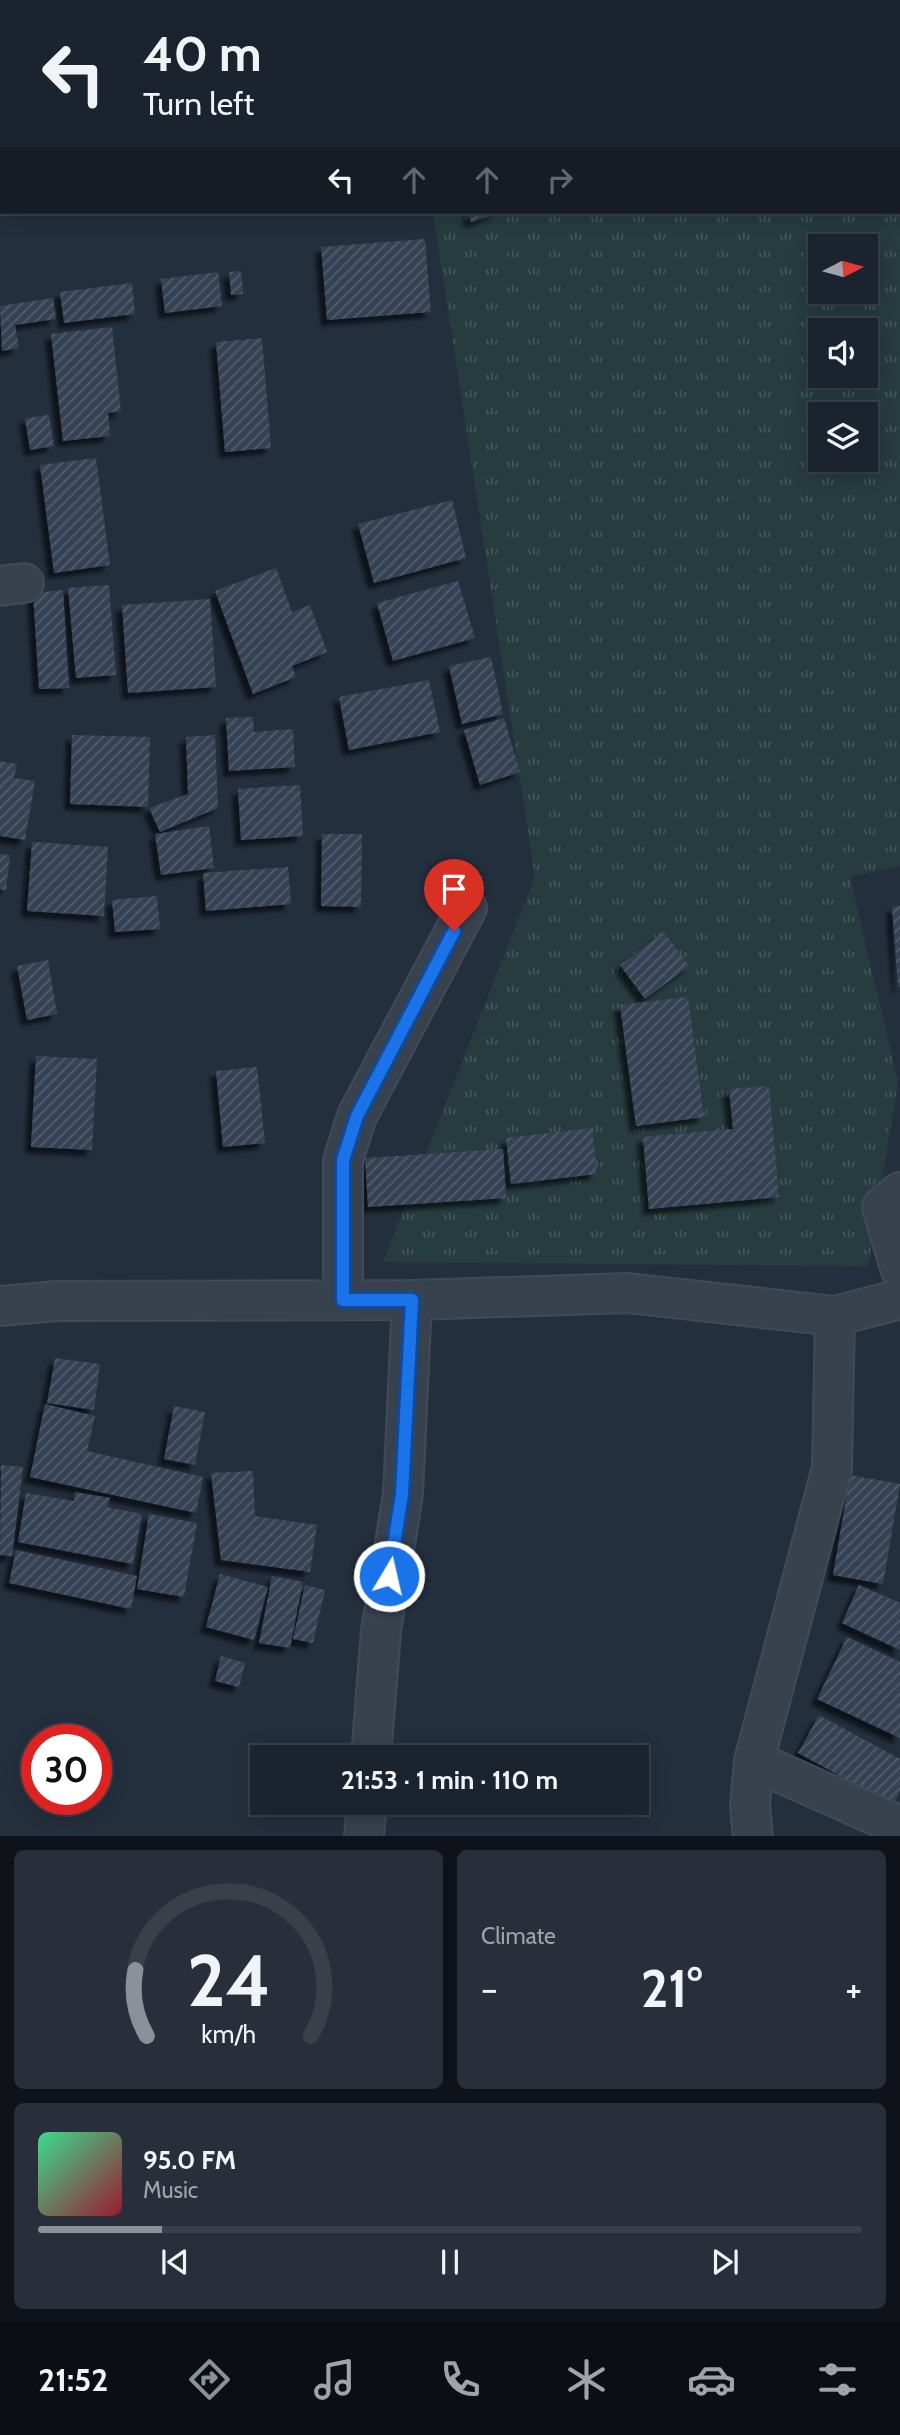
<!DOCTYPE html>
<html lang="en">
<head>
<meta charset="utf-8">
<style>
	:root { --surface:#1b232e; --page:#282f3a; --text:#f1f3f6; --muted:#a0a4aa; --line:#39404a; --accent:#8c9099 }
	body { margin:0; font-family:Cabin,sans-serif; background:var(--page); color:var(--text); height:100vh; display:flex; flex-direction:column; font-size:26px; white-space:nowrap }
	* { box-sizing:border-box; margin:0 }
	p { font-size:23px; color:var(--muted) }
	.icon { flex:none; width:38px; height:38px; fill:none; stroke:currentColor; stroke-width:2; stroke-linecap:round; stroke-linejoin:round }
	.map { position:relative; height:1836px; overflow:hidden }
	.details { display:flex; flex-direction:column; gap:14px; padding:14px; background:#0f1319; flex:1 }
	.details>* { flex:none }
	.top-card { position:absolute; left:0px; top:0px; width:901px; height:214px; box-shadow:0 4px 18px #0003,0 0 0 2px var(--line); background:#1b232e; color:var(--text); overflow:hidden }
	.needle { width:46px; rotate:84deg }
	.buttons { position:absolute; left:808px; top:234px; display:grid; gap:14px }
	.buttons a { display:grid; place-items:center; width:70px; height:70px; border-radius:0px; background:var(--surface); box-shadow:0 4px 18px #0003,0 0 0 2px var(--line); font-size:35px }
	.speed { position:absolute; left:21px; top:1724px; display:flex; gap:14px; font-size:35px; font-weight:700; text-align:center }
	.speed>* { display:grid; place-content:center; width:91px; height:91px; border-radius:50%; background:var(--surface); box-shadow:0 4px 18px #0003,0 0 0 2px var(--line); line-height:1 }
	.speed .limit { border:10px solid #d22; background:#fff; color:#111 }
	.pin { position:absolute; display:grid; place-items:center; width:60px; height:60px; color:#fff; margin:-72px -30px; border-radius:50% 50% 50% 0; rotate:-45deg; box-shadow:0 0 7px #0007 }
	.pin .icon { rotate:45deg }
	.me { position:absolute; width:77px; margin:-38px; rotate:9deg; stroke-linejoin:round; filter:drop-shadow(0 0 5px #0008) }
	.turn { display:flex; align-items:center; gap:24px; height:147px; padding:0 28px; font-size:32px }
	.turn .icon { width:91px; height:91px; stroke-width:2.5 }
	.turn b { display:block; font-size:49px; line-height:60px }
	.lanes { display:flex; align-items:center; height:66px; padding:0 28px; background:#0003; justify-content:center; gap:35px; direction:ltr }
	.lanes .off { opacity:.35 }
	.big { font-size:52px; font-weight:800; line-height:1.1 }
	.details .card { flex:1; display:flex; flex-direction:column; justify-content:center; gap:10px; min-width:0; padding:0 24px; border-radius:10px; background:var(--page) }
	.details .dial { align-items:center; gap:0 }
	.dial svg { height:182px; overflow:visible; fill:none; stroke:var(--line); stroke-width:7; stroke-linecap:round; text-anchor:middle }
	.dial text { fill:var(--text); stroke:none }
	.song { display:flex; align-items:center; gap:21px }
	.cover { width:84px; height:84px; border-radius:10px; background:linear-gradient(135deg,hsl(150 70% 55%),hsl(350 70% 35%)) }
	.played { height:7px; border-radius:4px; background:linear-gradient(90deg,var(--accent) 15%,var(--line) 15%) }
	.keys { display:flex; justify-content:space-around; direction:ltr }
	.heat { display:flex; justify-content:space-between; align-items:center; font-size:38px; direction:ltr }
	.details .tiles { flex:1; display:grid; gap:14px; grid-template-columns:1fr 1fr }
	.card:last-child { grid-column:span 2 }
	.trip { position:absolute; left:250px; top:1745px; width:399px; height:70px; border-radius:0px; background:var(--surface); box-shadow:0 4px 18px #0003,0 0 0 2px var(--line); font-weight:800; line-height:70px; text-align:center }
	.menu { display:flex; height:112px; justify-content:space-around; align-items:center; background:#0b0e12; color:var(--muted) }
	.menu .icon { width:49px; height:49px }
	.menu .selected { color:var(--accent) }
	.menu b { font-size:32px; color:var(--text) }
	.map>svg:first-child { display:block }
</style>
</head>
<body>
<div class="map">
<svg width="900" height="1837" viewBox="0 0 900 1837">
	<defs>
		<pattern id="grass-tufts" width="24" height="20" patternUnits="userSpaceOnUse" patternTransform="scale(1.75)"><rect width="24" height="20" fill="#263c3f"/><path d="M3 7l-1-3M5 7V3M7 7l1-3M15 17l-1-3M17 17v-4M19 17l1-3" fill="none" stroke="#435659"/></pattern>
		<pattern id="building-hatch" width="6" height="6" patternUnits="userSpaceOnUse" patternTransform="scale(1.75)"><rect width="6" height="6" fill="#364354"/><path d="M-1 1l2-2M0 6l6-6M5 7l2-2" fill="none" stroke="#515c6b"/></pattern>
		<filter id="shadow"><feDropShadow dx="-6" dy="6" stdDeviation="2" flood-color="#0009"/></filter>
	</defs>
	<rect width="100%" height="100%" fill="#242f3e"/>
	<!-- grass -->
	<path fill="url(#grass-tufts)" fill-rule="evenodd" d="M 378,0 L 900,0 L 900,866 L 850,877 L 898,1082 L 868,1266 L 383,1262 L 535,877 L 433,212 L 900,212 L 900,2 ZM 821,247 L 866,247 L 866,292 L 821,292 ZM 821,331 L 866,331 L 866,376 L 821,376 ZM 821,415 L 866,415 L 866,460 L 821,460 Z"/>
	<!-- building -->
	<g fill="url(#building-hatch)" filter="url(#shadow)">
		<path d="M 468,212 L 500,212 L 471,222 Z"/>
		<path d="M 425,239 L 431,312 L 327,320 L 321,247 Z"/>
		<path d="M 241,271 L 243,294 L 231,295 L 229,272 Z"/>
		<path d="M 218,272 L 222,306 L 165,313 L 161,279 Z"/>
		<path d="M 132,283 L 135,314 L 64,323 L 60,292 Z"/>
		<path d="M 53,298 L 56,319 L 15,325 L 19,348 L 2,351 L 0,306 Z"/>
		<path d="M 112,327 L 121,411 L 108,413 L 110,436 L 63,441 L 51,334 Z"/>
		<path d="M 262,338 L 271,448 L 225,452 L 216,342 Z"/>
		<path d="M 49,415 L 54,446 L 30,450 L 25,418 Z"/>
		<path d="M 96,458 L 110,565 L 54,573 L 40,465 Z"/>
		<path d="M 452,500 L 466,558 L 374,583 L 358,524 Z"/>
		<path d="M 276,568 L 292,612 L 310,605 L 327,652 L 292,666 L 296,677 L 253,694 L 215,591 Z"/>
		<path d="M 458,581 L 475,638 L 393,661 L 377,603 Z"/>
		<path d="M 109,585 L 116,675 L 76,678 L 68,588 Z"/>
		<path d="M 63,590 L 69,688 L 39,689 L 33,593 Z"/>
		<path d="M 210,599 L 216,687 L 128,693 L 122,605 Z"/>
		<path d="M 491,657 L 503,714 L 462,724 L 449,666 Z"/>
		<path d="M 429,680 L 440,732 L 349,750 L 339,697 Z"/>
		<path d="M 253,717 L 254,732 L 293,729 L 295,767 L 229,771 L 226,718 Z"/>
		<path d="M 504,718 L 520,772 L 480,785 L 464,730 Z"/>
		<path d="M 72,735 L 150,737 L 148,807 L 70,804 Z"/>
		<path d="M 215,735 L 218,808 L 160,832 L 149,808 L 188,794 L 186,737 Z"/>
		<path d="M 0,761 L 17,764 L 14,778 L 35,781 L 25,840 L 0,836 Z"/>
		<path d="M 300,785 L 303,836 L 241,840 L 238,789 Z"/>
		<path d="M 209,826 L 214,868 L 161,875 L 155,834 Z"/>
		<path d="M 322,834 L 362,834 L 361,907 L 321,906 Z"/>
		<path d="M 32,842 L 108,847 L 104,916 L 27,911 Z"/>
		<path d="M 0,854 L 10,855 L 6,890 L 0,889 Z"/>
		<path d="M 288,867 L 291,904 L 206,911 L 203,873 Z"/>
		<path d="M 157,896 L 160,929 L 115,932 L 112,900 Z"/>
		<path d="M 900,906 L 900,987 L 898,987 L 892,907 Z"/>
		<path d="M 664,932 L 689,966 L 645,999 L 620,965 Z"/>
		<path d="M 48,960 L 57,1014 L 27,1020 L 17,966 Z"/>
		<path d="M 688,997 L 704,1117 L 636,1126 L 620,1005 Z"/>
		<path d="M 36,1056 L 97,1059 L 92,1150 L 31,1147 Z"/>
		<path d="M 257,1067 L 265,1143 L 223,1147 L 216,1071 Z"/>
		<path d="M 769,1086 L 779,1197 L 649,1209 L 643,1137 L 733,1129 L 729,1089 Z"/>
		<path d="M 592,1128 L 597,1174 L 511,1184 L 506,1138 Z"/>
		<path d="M 503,1149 L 506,1198 L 368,1207 L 365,1158 Z"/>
		<path d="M 55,1358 L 100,1364 L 94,1410 L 47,1403 Z"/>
		<path d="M 45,1404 L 95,1416 L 87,1451 L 203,1477 L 196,1513 L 30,1477 Z"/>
		<path d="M 174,1406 L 205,1412 L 195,1465 L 164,1459 Z"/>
		<path d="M 1,1465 L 23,1467 L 12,1556 L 0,1555 Z"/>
		<path d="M 253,1471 L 255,1516 L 317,1525 L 310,1572 L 221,1560 L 211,1473 Z"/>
		<path d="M 850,1475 L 900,1484 L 883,1584 L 833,1575 Z"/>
		<path d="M 75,1492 L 110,1498 L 107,1507 L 142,1514 L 133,1564 L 18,1542 L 26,1493 L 74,1501 Z"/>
		<path d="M 149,1514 L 197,1523 L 184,1597 L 137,1589 Z"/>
		<path d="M 16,1550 L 137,1576 L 131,1609 L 9,1583 Z"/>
		<path d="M 220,1574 L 268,1587 L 254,1640 L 206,1627 Z"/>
		<path d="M 272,1576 L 303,1582 L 290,1648 L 259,1643 Z"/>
		<path d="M 305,1585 L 325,1590 L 313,1643 L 293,1639 Z"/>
		<path d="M 859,1585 L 900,1603 L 900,1650 L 842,1623 Z"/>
		<path d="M 847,1637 L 900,1662 L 900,1738 L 817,1699 Z"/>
		<path d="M 221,1656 L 245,1663 L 239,1687 L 215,1681 Z"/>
		<path d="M 819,1715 L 900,1759 L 900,1791 L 893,1805 L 798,1753 Z"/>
	</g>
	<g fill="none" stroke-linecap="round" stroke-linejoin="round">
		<defs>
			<g id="minor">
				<path d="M 0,586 L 24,583"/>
				<path d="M 900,1192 L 882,1207 L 900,1268"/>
				<path d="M 343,1300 L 343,1160 L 357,1116 L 467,908"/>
				<path d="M 0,1306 L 57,1301 L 412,1300 L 628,1293 L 835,1316 L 900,1299"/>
				<path d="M 371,1757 L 381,1631 L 403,1494 L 412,1300"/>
				<path d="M 754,1761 L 900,1826"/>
				<path d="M 364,1837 L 367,1802"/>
				<path d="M 753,1837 L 750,1805 L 754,1761 L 832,1468 L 835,1316"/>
			</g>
		</defs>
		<!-- minor casing -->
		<use href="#minor" stroke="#414a57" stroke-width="42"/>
		<!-- minor -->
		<use href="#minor" stroke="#38414e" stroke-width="38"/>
	</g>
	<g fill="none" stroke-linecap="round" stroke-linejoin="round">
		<defs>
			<path id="route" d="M 389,1576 L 402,1494 L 412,1300 L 343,1300 L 343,1160 L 357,1116 L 454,931"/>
		</defs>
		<!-- route casing -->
		<use href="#route" stroke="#114b97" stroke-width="18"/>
		<!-- route -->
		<use href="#route" stroke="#1a73e8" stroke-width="12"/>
	</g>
</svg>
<div class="buttons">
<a><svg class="needle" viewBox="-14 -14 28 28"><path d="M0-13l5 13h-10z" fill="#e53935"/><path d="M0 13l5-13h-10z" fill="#a0a4aa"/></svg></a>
<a><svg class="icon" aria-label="sound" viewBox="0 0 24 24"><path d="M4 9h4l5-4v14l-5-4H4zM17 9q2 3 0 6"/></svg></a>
<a><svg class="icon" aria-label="layers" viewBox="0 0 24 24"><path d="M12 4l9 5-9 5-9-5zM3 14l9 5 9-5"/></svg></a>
</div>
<div class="speed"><div class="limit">30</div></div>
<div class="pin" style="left:454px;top:931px;background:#d93025"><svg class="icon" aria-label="arrive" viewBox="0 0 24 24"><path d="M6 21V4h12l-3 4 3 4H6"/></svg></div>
<svg class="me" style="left:389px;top:1576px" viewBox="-20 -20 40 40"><circle r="17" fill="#1a73e8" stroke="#fff" stroke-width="3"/><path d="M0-11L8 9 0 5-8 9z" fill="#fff"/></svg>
<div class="trip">21:53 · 1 min · 110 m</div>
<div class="top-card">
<div class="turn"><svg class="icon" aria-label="left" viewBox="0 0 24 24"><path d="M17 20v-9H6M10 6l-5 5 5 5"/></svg><div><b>40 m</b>Turn left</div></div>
<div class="lanes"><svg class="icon" aria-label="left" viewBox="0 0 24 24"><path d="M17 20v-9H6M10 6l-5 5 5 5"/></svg><svg class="icon off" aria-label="ahead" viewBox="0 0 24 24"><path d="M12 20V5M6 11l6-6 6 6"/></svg><svg class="icon off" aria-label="ahead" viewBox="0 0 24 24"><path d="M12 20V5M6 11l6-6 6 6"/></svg><svg class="icon off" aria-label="right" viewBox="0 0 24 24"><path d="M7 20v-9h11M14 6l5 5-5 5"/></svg></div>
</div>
</div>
<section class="details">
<div class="tiles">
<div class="card dial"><svg viewBox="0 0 100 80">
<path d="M14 69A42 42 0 1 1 86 69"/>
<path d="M14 69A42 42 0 0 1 9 40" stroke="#8c9099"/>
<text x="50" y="56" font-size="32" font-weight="700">24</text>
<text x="50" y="72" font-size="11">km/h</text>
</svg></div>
<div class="card"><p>Climate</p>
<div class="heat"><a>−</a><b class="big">21°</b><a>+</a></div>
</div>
<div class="card">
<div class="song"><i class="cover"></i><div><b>95.0 FM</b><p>Music</p></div></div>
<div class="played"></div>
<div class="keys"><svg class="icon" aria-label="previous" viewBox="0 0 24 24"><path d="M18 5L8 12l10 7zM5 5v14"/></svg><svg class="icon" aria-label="pause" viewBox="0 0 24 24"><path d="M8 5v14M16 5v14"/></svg><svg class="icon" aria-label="next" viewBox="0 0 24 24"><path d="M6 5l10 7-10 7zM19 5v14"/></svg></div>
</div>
</div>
</section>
<nav class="menu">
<b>21:52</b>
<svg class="icon selected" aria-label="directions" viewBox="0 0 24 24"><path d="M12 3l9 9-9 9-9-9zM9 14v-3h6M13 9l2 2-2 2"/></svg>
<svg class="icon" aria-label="music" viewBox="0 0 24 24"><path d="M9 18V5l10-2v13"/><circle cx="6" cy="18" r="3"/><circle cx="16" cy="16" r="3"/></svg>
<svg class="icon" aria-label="phone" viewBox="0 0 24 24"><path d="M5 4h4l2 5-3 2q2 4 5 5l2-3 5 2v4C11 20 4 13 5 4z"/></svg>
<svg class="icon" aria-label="climate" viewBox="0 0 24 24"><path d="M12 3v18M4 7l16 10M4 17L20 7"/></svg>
<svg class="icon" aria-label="car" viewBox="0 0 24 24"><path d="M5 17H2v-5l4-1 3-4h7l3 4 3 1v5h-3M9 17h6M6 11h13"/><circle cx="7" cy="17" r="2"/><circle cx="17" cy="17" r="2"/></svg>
<svg class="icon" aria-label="filters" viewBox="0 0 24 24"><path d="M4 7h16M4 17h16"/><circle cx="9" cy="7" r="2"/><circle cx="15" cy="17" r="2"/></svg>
</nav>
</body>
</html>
